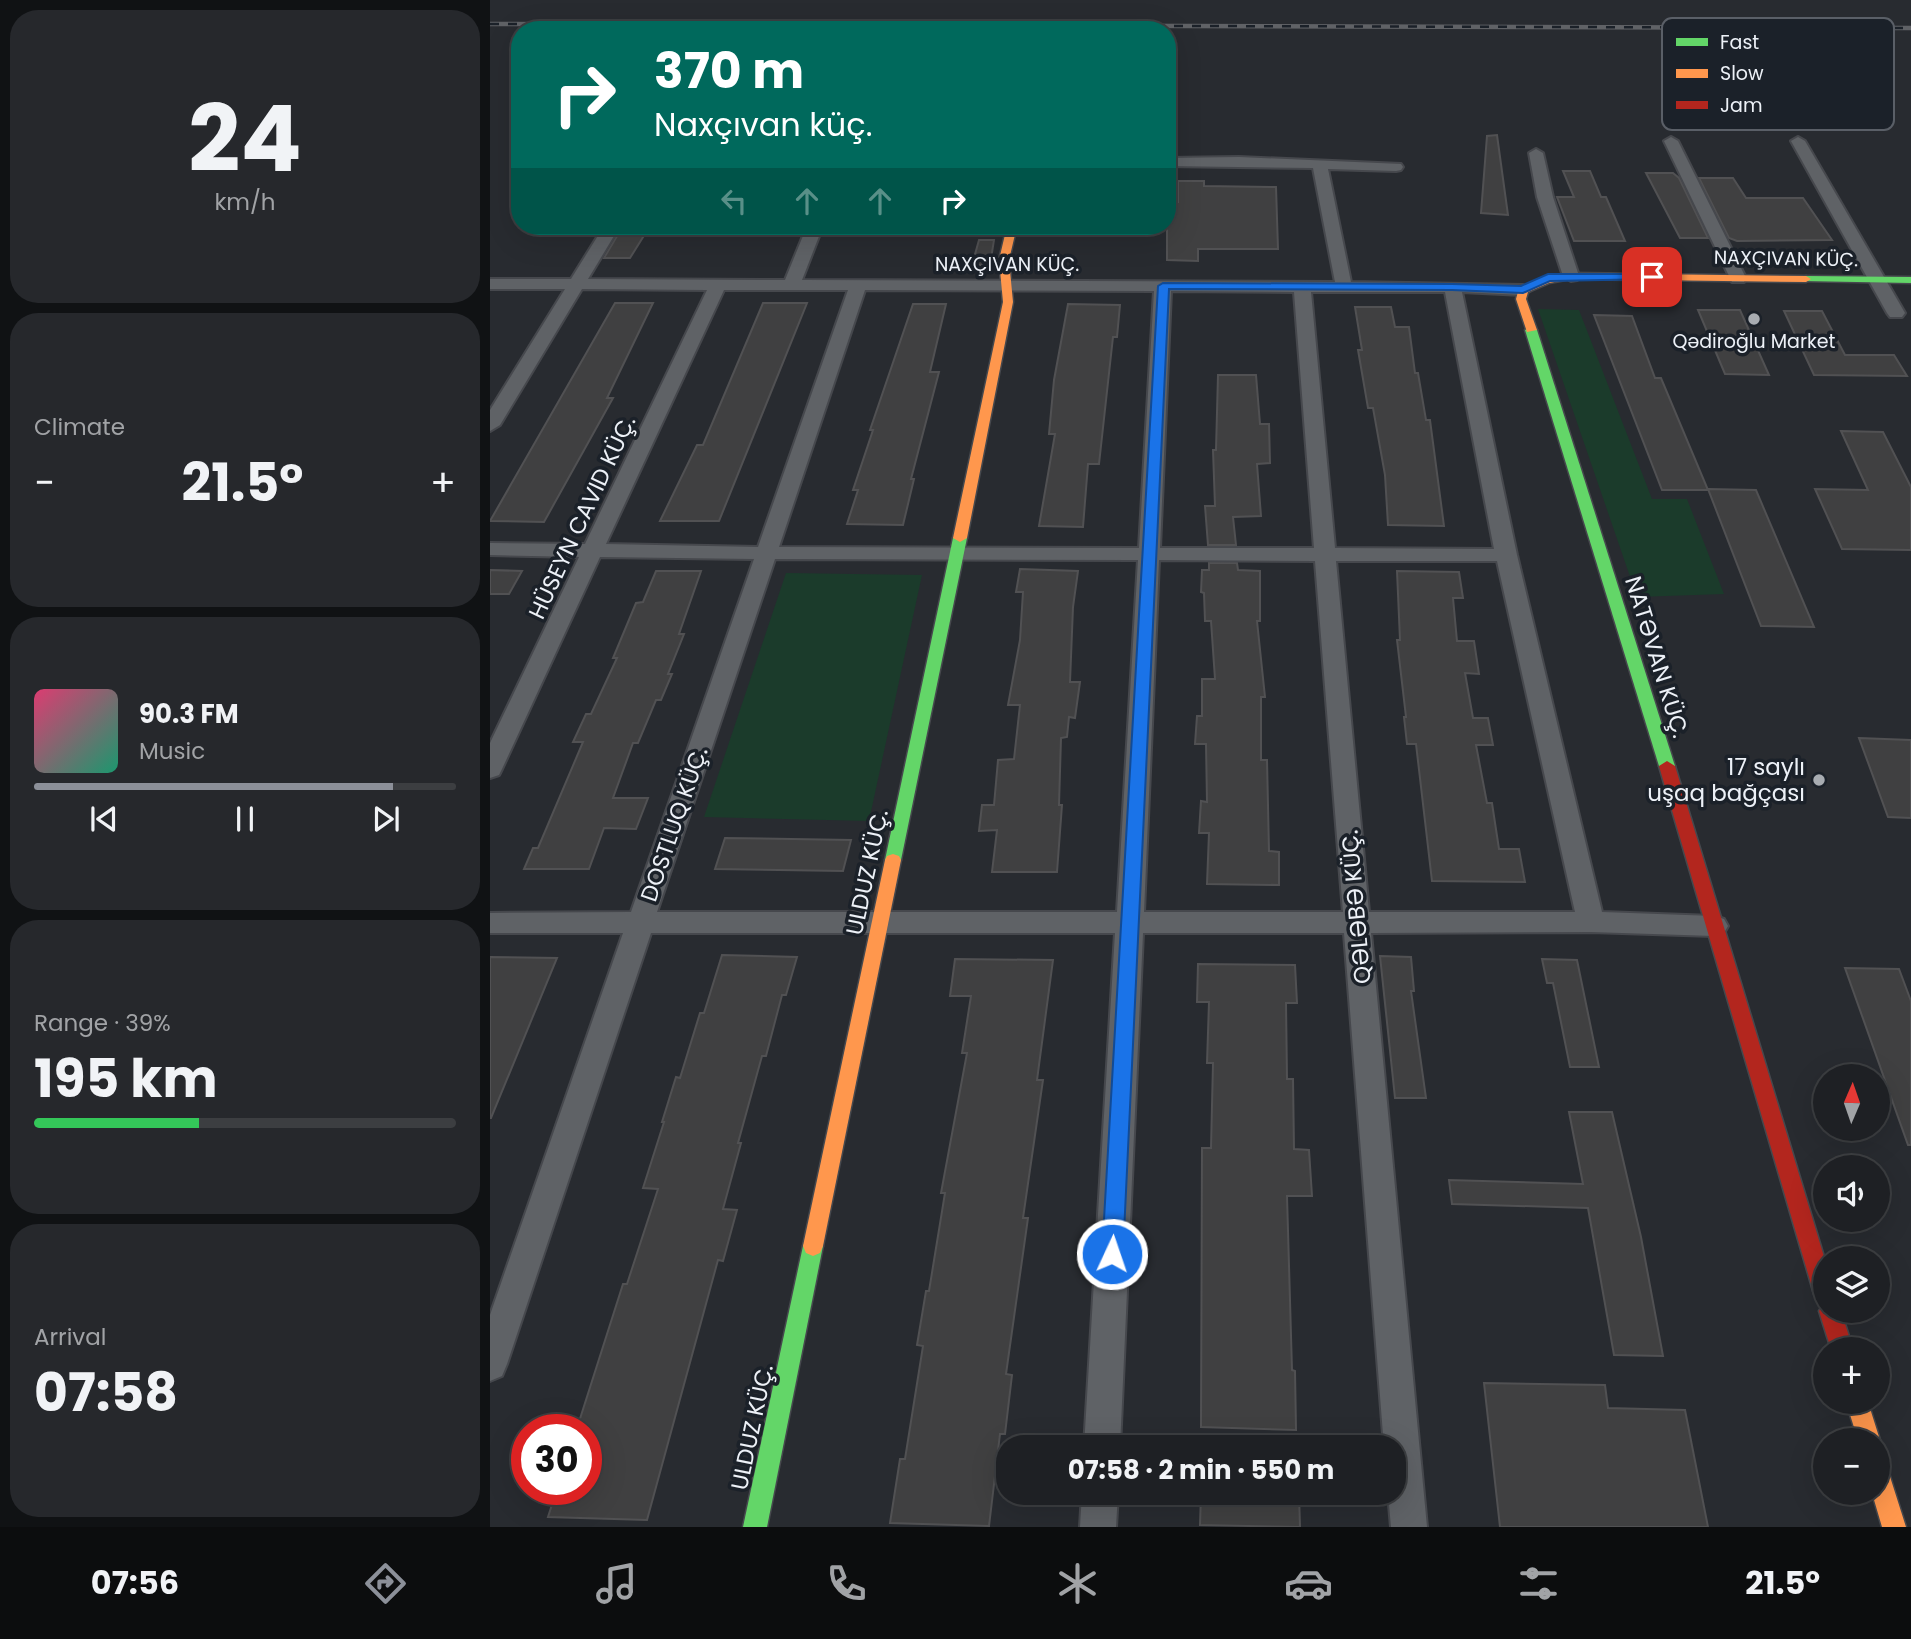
<!DOCTYPE html>
<html lang="en">
<head>
<meta charset="utf-8">
<style>
	:root { --surface:#1e2024; --page:#26282c; --text:#f1f3f6; --muted:#a1a3a6; --line:#3c3e41; --accent:#8c9099 }
	body { margin:0; font-family:Poppins,sans-serif; background:var(--page); color:var(--text); height:100vh; display:flex; flex-direction:column; font-size:26px; white-space:nowrap }
	* { box-sizing:border-box; margin:0 }
	p { font-size:23px; color:var(--muted) }
	.icon { flex:none; width:38px; height:38px; fill:none; stroke:currentColor; stroke-width:2; stroke-linecap:round; stroke-linejoin:round }
	.map { position:relative; flex:1; overflow:hidden }
	.panel { display:flex; flex-direction:column; gap:10px; padding:10px; background:#101214; width:490px }
	.panel>* { flex:none }
	.hud { position:absolute; left:21px; top:21px; width:665px; height:214px; border-radius:28px; box-shadow:0 7px 28px #0002,0 0 0 2px var(--line); background:#00695c; color:#fff; overflow:hidden }
	.needle { width:46px; rotate:2deg }
	.tools { position:absolute; left:1323px; top:1064px; display:grid; gap:14px }
	.tools a { display:grid; place-items:center; width:77px; height:77px; border-radius:50%; background:var(--surface); box-shadow:0 7px 28px #0002,0 0 0 2px var(--line); font-size:35px }
	.speed { position:absolute; left:21px; top:1414px; display:flex; gap:14px; font-size:35px; font-weight:700; text-align:center }
	.speed>* { display:grid; place-content:center; width:91px; height:91px; border-radius:50%; background:var(--surface); box-shadow:0 7px 28px #0002,0 0 0 2px var(--line); line-height:1 }
	.speed .limit { border:10px solid #d22; background:#fff; color:#111 }
	.pin { position:absolute; display:grid; place-items:center; width:60px; height:60px; color:#fff; margin:-30px; border-radius:14px; box-shadow:0 4px 10px #0006 }
	.me { position:absolute; width:77px; margin:-38px; rotate:3deg; stroke-linejoin:round; filter:drop-shadow(0 0 5px #0008) }
	.turn { display:flex; align-items:center; gap:24px; height:147px; padding:0 28px; font-size:32px }
	.turn .icon { width:91px; height:91px; stroke-width:2.5 }
	.turn b { display:block; font-size:49px; line-height:60px }
	.lanes { display:flex; align-items:center; height:66px; padding:0 28px; background:#0003; justify-content:center; gap:35px; direction:ltr }
	.lanes .off { opacity:.35 }
	.big { font-size:52px; font-weight:700; line-height:1.1 }
	.panel .widget { flex:1; display:flex; flex-direction:column; justify-content:center; gap:10px; min-width:0; padding:0 24px; border-radius:28px; background:var(--page) }
	.panel .dial { align-items:center; gap:0 }
	.dial b { font-size:91px; line-height:1 }
	.song { display:flex; align-items:center; gap:21px }
	.cover { width:84px; height:84px; border-radius:10px; background:linear-gradient(135deg,hsl(340 70% 55%),hsl(160 70% 35%)) }
	.played { height:7px; border-radius:4px; background:linear-gradient(90deg,var(--accent) 85%,var(--line) 85%) }
	.keys { display:flex; justify-content:space-around; direction:ltr }
	.heat { display:flex; justify-content:space-between; align-items:center; font-size:38px; direction:ltr }
	.charge { height:10px; border-radius:5px; background:linear-gradient(90deg,#34c759 39%,var(--line) 0) }
	.trip { position:absolute; left:506px; top:1435px; width:410px; height:70px; border-radius:28px; background:var(--surface); box-shadow:0 7px 28px #0002,0 0 0 2px var(--line); font-weight:700; line-height:70px; text-align:center }
	.menu { display:flex; height:112px; justify-content:space-around; align-items:center; background:#0c0d0e; color:var(--muted) }
	.menu .icon { width:49px; height:49px }
	.menu .current { color:var(--accent) }
	.menu b { font-size:32px; color:var(--text) }
	main { display:flex; flex:1; min-height:0 }
	.map>svg:first-child { display:block }
</style>
</head>
<body>
<main>
<section class="panel">
<div class="widget dial"><b>24</b><p>km/h</p></div>
<div class="widget"><p>Climate</p>
<div class="heat"><a>−</a><b class="big">21.5°</b><a>+</a></div>
</div>
<div class="widget">
<div class="song"><i class="cover"></i><div><b>90.3 FM</b><p>Music</p></div></div>
<div class="played"></div>
<div class="keys"><svg class="icon" aria-label="previous" viewBox="0 0 24 24"><path d="M18 5L8 12l10 7zM5 5v14"/></svg><svg class="icon" aria-label="pause" viewBox="0 0 24 24"><path d="M8 5v14M16 5v14"/></svg><svg class="icon" aria-label="next" viewBox="0 0 24 24"><path d="M6 5l10 7-10 7zM19 5v14"/></svg></div>
</div>
<div class="widget"><p>Range · 39%</p><b class="big">195 km</b><div class="charge"></div></div>
<div class="widget"><p>Arrival</p><b class="big">07:58</b></div>
</section>
<div class="map">
<svg width="1421" height="1527" viewBox="0 0 1421 1527">
	<rect width="100%" height="100%" fill="#282b30"/>
	<!-- green -->
	<g fill="#1b3b2b">
		<path d="M 1048,309 L 1089,310 L 1162,499 L 1197,499 L 1234,594 L 1147,597 Z"/>
		<path d="M 296,573 L 432,575 L 379,821 L 214,817 Z"/>
	</g>
	<!-- building -->
	<g fill="#404041" stroke="#515153" stroke-width="2">
		<path d="M 1007,135 L 1018,215 L 991,213 L 997,136 Z"/>
		<path d="M 1073,171 L 1100,171 L 1111,197 L 1116,197 L 1135,241 L 1084,241 L 1067,197 L 1084,197 Z"/>
		<path d="M 1156,173 L 1183,173 L 1189,178 L 1218,238 L 1190,238 Z"/>
		<path d="M 1209,178 L 1243,178 L 1256,198 L 1313,198 L 1342,240 L 1247,241 L 1239,238 Z"/>
		<path d="M 688,181 L 714,181 L 714,186 L 786,187 L 788,249 L 708,249 L 708,261 L 677,260 L 677,202 L 688,202 Z"/>
		<path d="M 133,226 L 160,226 L 140,258 L 114,258 Z"/>
		<path d="M 489,240 L 504,240 L 500,265 L 482,265 Z"/>
		<path d="M 125,303 L 163,303 L 117,398 L 123,398 L 54,522 L 0,521 Z"/>
		<path d="M 273,303 L 317,303 L 229,521 L 170,521 L 207,445 L 213,445 Z"/>
		<path d="M 423,304 L 456,304 L 440,372 L 449,372 L 421,479 L 424,479 L 413,525 L 357,524 L 368,490 L 363,490 L 383,430 L 380,430 Z"/>
		<path d="M 578,304 L 630,305 L 627,337 L 623,337 L 609,464 L 598,464 L 593,527 L 549,526 L 565,434 L 559,434 L 564,380 Z"/>
		<path d="M 865,307 L 901,307 L 905,327 L 919,327 L 925,373 L 928,373 L 936,420 L 940,420 L 954,526 L 898,525 L 895,475 L 883,408 L 878,408 L 868,350 L 872,350 Z"/>
		<path d="M 1208,310 L 1250,310 L 1279,375 L 1235,374 Z"/>
		<path d="M 1294,311 L 1332,311 L 1355,355 L 1404,355 L 1417,376 L 1324,375 Z"/>
		<path d="M 1104,315 L 1142,316 L 1165,378 L 1171,378 L 1218,490 L 1172,490 Z"/>
		<path d="M 728,375 L 766,375 L 770,424 L 779,424 L 780,463 L 767,464 L 771,516 L 743,517 L 746,545 L 718,545 L 715,506 L 725,506 L 723,450 L 726,450 Z"/>
		<path d="M 1351,431 L 1393,432 L 1421,487 L 1421,550 L 1352,549 L 1325,489 L 1378,490 Z"/>
		<path d="M 1218,489 L 1266,490 L 1324,627 L 1271,626 Z"/>
		<path d="M 719,563 L 747,563 L 748,570 L 770,571 L 770,621 L 767,621 L 775,697 L 771,697 L 771,760 L 777,760 L 779,851 L 789,852 L 789,885 L 717,884 L 719,833 L 709,833 L 711,801 L 717,802 L 716,744 L 705,744 L 707,716 L 712,716 L 712,679 L 725,679 L 721,621 L 715,621 L 714,593 L 711,592 L 712,570 L 719,570 Z"/>
		<path d="M 530,569 L 588,571 L 583,607 L 580,682 L 590,682 L 585,718 L 579,717 L 577,737 L 571,738 L 569,805 L 572,805 L 567,872 L 502,872 L 507,830 L 489,831 L 492,805 L 504,805 L 508,760 L 524,759 L 530,705 L 518,705 L 530,640 L 533,592 L 526,592 Z"/>
		<path d="M 0,570 L 32,571 L 19,594 L 0,594 Z"/>
		<path d="M 166,571 L 211,571 L 189,634 L 194,634 L 178,674 L 182,674 L 171,700 L 166,700 L 148,743 L 143,743 L 123,798 L 158,798 L 146,829 L 114,828 L 99,869 L 34,869 L 43,848 L 48,848 L 93,742 L 83,742 L 96,714 L 101,714 L 127,658 L 123,658 L 146,603 L 153,602 Z"/>
		<path d="M 907,571 L 969,572 L 973,598 L 963,598 L 967,641 L 984,641 L 989,674 L 975,673 L 983,718 L 998,718 L 1003,745 L 986,745 L 997,803 L 1002,803 L 1009,849 L 1029,849 L 1035,882 L 942,881 L 926,744 L 917,744 L 914,717 L 916,717 L 907,640 L 910,640 Z"/>
		<path d="M 1369,738 L 1421,740 L 1421,818 L 1398,817 Z"/>
		<path d="M 235,838 L 361,840 L 353,871 L 225,869 Z"/>
		<path d="M 232,955 L 307,957 L 296,995 L 292,995 L 276,1056 L 272,1056 L 248,1143 L 251,1143 L 233,1209 L 247,1210 L 233,1261 L 228,1260 L 157,1520 L 58,1517 L 67,1489 L 96,1489 L 96,1425 L 88,1425 L 133,1284 L 137,1284 L 168,1189 L 153,1188 L 174,1122 L 172,1122 L 186,1077 L 190,1078 L 210,1013 L 214,1013 Z"/>
		<path d="M 890,956 L 921,957 L 924,991 L 921,991 L 936,1098 L 905,1098 Z"/>
		<path d="M 0,957 L 67,958 L 1,1118 L 0,1118 Z"/>
		<path d="M 465,959 L 563,960 L 547,1080 L 553,1080 L 533,1218 L 538,1218 L 516,1374 L 522,1375 L 515,1434 L 510,1434 L 499,1526 L 400,1523 L 410,1459 L 415,1459 L 433,1346 L 427,1345 L 436,1291 L 439,1291 L 455,1193 L 451,1193 L 477,1053 L 472,1053 L 481,996 L 460,996 Z"/>
		<path d="M 1052,959 L 1087,960 L 1109,1067 L 1080,1067 L 1063,983 L 1057,983 Z"/>
		<path d="M 708,964 L 805,965 L 807,1003 L 796,1003 L 797,1079 L 803,1079 L 804,1149 L 819,1150 L 822,1196 L 797,1196 L 802,1370 L 805,1371 L 806,1430 L 711,1427 L 712,1148 L 721,1148 L 723,1063 L 717,1063 L 719,1002 L 707,1002 Z"/>
		<path d="M 1355,968 L 1409,969 L 1421,1001 L 1421,1145 L 1418,1145 Z"/>
		<path d="M 1079,1112 L 1122,1112 L 1151,1237 L 1173,1356 L 1124,1355 L 1098,1208 L 962,1204 L 959,1180 L 1093,1184 Z"/>
		<path d="M 994,1383 L 1115,1385 L 1118,1408 L 1195,1410 L 1218,1527 L 1010,1527 Z"/>
		<path d="M 711,1493 L 809,1493 L 810,1527 L 710,1525 Z"/>
	</g>
	<g fill="none" stroke-linecap="round" stroke-linejoin="round">
		<defs>
			<g id="street">
				<path d="M 1181,137 L 1188,141 L 1256,278 L 1254,282 L 1242,282 L 1240,278 L 1174,141 Z"/>
				<path d="M 1308,137 L 1315,141 L 1415,313 L 1412,317 L 1400,317 L 1397,313 L 1301,141 Z"/>
				<path d="M 1046,149 L 1053,153 L 1063,197 L 1089,276 L 1087,280 L 1081,281 L 1073,276 L 1047,197 L 1039,153 Z"/>
				<path d="M 749,157 L 911,164 L 913,167 L 911,170 L 906,171 L 838,169 L 861,282 L 1033,285 L 1041,290 L 1033,295 L 972,292 L 1027,555 L 1112,912 L 1224,916 L 1234,919 L 1238,926 L 1234,933 L 1224,936 L 1101,932 L 881,933 L 937,1527 L 901,1527 L 898,1493 L 903,1493 L 903,1447 L 894,1447 L 854,933 L 653,933 L 630,1447 L 594,1447 L 625,933 L 161,933 L 17,1364 L 12,1376 L 0,1381 L 0,1315 L 133,933 L 0,933 L 0,913 L 141,912 L 264,559 L 110,557 L 12,769 L 9,775 L 0,778 L 0,743 L 89,557 L 0,555 L 0,543 L 95,544 L 217,290 L 92,289 L 10,425 L 0,431 L 0,410 L 75,289 L 0,289 L 0,279 L 81,279 L 114,226 L 130,226 L 98,279 L 295,280 L 317,226 L 333,226 L 312,280 L 845,282 L 823,168 L 677,166 L 678,158 ZM 234,290 L 358,290 L 268,547 L 116,544 ZM 375,290 L 664,291 L 649,548 L 289,547 ZM 681,291 L 804,292 L 824,548 L 670,548 ZM 821,292 L 955,292 L 1004,549 L 845,548 ZM 285,559 L 648,560 L 627,912 L 167,912 ZM 669,560 L 825,561 L 853,912 L 654,912 ZM 846,561 L 1007,561 L 1085,912 L 879,912 Z"/>
				<path d="M 592,1493 L 628,1493 L 626,1527 L 590,1527 Z"/>
			</g>
			<g id="fast">
				<path d="M 1316,276 L 1421,277 L 1421,283 L 1312,281 L 1311,279 Z"/>
				<path d="M 1041,327 L 1047,330 L 1185,766 L 1183,770 L 1177,771 L 1169,766 L 1035,330 Z"/>
				<path d="M 470,534 L 477,538 L 411,860 L 409,864 L 397,864 L 395,860 L 463,538 Z"/>
				<path d="M 323,1236 L 330,1239 L 333,1246 L 277,1527 L 253,1527 L 313,1246 L 316,1239 Z"/>
			</g>
			<g id="slow">
				<path d="M 517,226 L 527,226 L 519,260 L 523,302 L 477,538 L 470,542 L 463,538 L 513,302 L 509,260 Z"/>
				<path d="M 1081,273 L 1316,276 L 1321,279 L 1316,282 L 1081,279 L 1059,283 L 1038,292 L 1036,299 L 1047,330 L 1037,332 L 1026,299 L 1029,288 L 1052,278 Z"/>
				<path d="M 403,854 L 409,856 L 411,860 L 333,1246 L 330,1253 L 323,1256 L 316,1253 L 313,1246 L 395,860 L 397,856 Z"/>
				<path d="M 1356,1402 L 1378,1402 L 1390,1440 L 1388,1446 L 1388,1440 L 1368,1440 Z"/>
				<path d="M 1388,1461 L 1396,1464 L 1416,1527 L 1392,1527 L 1382,1493 L 1388,1493 Z"/>
			</g>
			<path id="jam" d="M 1177,761 L 1185,766 L 1335,1260 L 1335,1311 L 1351,1311 L 1363,1349 L 1341,1349 L 1329,1311 L 1334,1303 L 1327,1301 L 1324,1294 L 1169,766 Z"/>
		</defs>
		<!-- street casing -->
		<use href="#street" stroke="#46484d" stroke-width="4"/>
		<!-- fast casing -->
		<use href="#fast" stroke="#46484d" stroke-width="3"/>
		<!-- slow casing -->
		<use href="#slow" stroke="#46484d" stroke-width="3"/>
		<!-- jam casing -->
		<use href="#jam" stroke="#46484d" stroke-width="3"/>
		<!-- street -->
		<use href="#street" fill="#5f6266" fill-rule="evenodd"/>
		<!-- fast -->
		<use href="#fast" fill="#63d668" fill-rule="evenodd"/>
		<!-- slow -->
		<use href="#slow" fill="#ff974d" fill-rule="evenodd"/>
		<!-- jam -->
		<use href="#jam" fill="#b3261e" fill-rule="evenodd"/>
		<defs>
			<path id="rail" d="M 0,24 L 1421,28"/>
		</defs>
		<!-- rail casing -->
		<use href="#rail" stroke="#606266" stroke-width="4.5"/>
		<!-- rail -->
		<use href="#rail" stroke="#1b2129" stroke-width="2.5" stroke-dasharray="9" stroke-linecap="butt"/>
	</g>
	<!-- route -->
	<path fill="#1a73e8" stroke="#114b97" stroke-width="2" d="M 1162,274 L 1167,277 L 1166,279 L 1060,281 L 1033,293 L 962,290 L 679,289 L 633,1254 L 630,1260 L 622,1263 L 615,1260 L 612,1254 L 668,286 L 673,283 L 962,284 L 1031,286 L 1058,274 Z"/>
	<!-- markers -->
	<g fill="#a8acb1" stroke="#1b2129" stroke-width="2.5">
		<circle cx="1264" cy="319" r="7"/>
		<circle cx="1329" cy="780" r="7"/>
	</g>
	<g text-anchor="middle" stroke-width="7" stroke-linejoin="round" paint-order="stroke">
		<!-- far-street labels -->
		<g font-size="19" fill="#edf1f7" stroke="#1b2129">
			<text transform="translate(1296 258) rotate(1)" y="7">NAXÇIVAN KÜÇ.</text>
			<text x="517" y="271">NAXÇIVAN KÜÇ.</text>
		</g>
		<!-- far-poi labels -->
		<g font-size="19" fill="#edf1f7" stroke="#1b2129">
			<text x="1264" y="348">Qədiroğlu Market</text>
		</g>
		<!-- street labels -->
		<g font-size="23" fill="#edf1f7" stroke="#1b2129">
			<text transform="translate(92 517) rotate(-65)" y="8">HÜSEYN CAVID KÜÇ.</text>
			<text transform="translate(1167 657) rotate(73)" y="8">NATƏVAN KÜÇ.</text>
			<text transform="translate(184 824) rotate(-71)" y="8">DOSTLUQ KÜÇ.</text>
			<text transform="translate(377 872) rotate(-78)" y="8">ULDUZ KÜÇ.</text>
			<text transform="translate(866 907) rotate(-95)" y="8">QƏLƏBƏ KÜÇ.</text>
			<text transform="translate(262 1427) rotate(-78)" y="8">ULDUZ KÜÇ.</text>
		</g>
		<!-- poi labels -->
		<g font-size="23" fill="#edf1f7" stroke="#1b2129" text-anchor="end">
			<text x="1315" y="775">17 saylı<tspan x="1315" dy="26">uşaq bağçası</tspan></text>
		</g>
	</g>
	<!-- legend -->
	<rect x="1172" y="18" width="232" height="112" rx="10" fill="#1b2129" stroke="#5a5f67" stroke-width="2"/>
	<rect x="1186" y="38" width="32" height="8" fill="#63d668"/>
	<rect x="1186" y="69" width="32" height="9" fill="#ff974d"/>
	<rect x="1186" y="101" width="32" height="8" fill="#b3261e"/>
	<g font-size="19" fill="#edf1f7">
		<text x="1230" y="49">Fast</text>
		<text x="1230" y="80">Slow</text>
		<text x="1230" y="112">Jam</text>
	</g>
</svg>
<div class="tools">
<a><svg class="needle" viewBox="-14 -14 28 28"><path d="M0-13l5 13h-10z" fill="#e53935"/><path d="M0 13l5-13h-10z" fill="#a1a3a6"/></svg></a>
<a><svg class="icon" aria-label="sound" viewBox="0 0 24 24"><path d="M4 9h4l5-4v14l-5-4H4zM17 9q2 3 0 6"/></svg></a>
<a><svg class="icon" aria-label="layers" viewBox="0 0 24 24"><path d="M12 4l9 5-9 5-9-5zM3 14l9 5 9-5"/></svg></a>
<a>+</a>
<a>−</a>
</div>
<div class="speed"><div class="limit">30</div></div>
<div class="pin" style="left:1162px;top:277px;background:#d93025"><svg class="icon" aria-label="arrive" viewBox="0 0 24 24"><path d="M6 21V4h12l-3 4 3 4H6"/></svg></div>
<svg class="me" style="left:622px;top:1254px" viewBox="-20 -20 40 40"><circle r="17" fill="#1a73e8" stroke="#fff" stroke-width="3"/><path d="M0-11L8 9 0 5-8 9z" fill="#fff"/></svg>
<div class="trip">07:58 · 2 min · 550 m</div>
<div class="hud">
<div class="turn"><svg class="icon" aria-label="right" viewBox="0 0 24 24"><path d="M7 20v-9h11M14 6l5 5-5 5"/></svg><div><b>370 m</b>Naxçıvan küç.</div></div>
<div class="lanes"><svg class="icon off" aria-label="left" viewBox="0 0 24 24"><path d="M17 20v-9H6M10 6l-5 5 5 5"/></svg><svg class="icon off" aria-label="ahead" viewBox="0 0 24 24"><path d="M12 20V5M6 11l6-6 6 6"/></svg><svg class="icon off" aria-label="ahead" viewBox="0 0 24 24"><path d="M12 20V5M6 11l6-6 6 6"/></svg><svg class="icon" aria-label="right" viewBox="0 0 24 24"><path d="M7 20v-9h11M14 6l5 5-5 5"/></svg></div>
</div>
</div>
</main>
<nav class="menu">
<b>07:56</b>
<svg class="icon current" aria-label="directions" viewBox="0 0 24 24"><path d="M12 3l9 9-9 9-9-9zM9 14v-3h6M13 9l2 2-2 2"/></svg>
<svg class="icon" aria-label="music" viewBox="0 0 24 24"><path d="M9 18V5l10-2v13"/><circle cx="6" cy="18" r="3"/><circle cx="16" cy="16" r="3"/></svg>
<svg class="icon" aria-label="phone" viewBox="0 0 24 24"><path d="M5 4h4l2 5-3 2q2 4 5 5l2-3 5 2v4C11 20 4 13 5 4z"/></svg>
<svg class="icon" aria-label="climate" viewBox="0 0 24 24"><path d="M12 3v18M4 7l16 10M4 17L20 7"/></svg>
<svg class="icon" aria-label="car" viewBox="0 0 24 24"><path d="M5 17H2v-5l4-1 3-4h7l3 4 3 1v5h-3M9 17h6M6 11h13"/><circle cx="7" cy="17" r="2"/><circle cx="17" cy="17" r="2"/></svg>
<svg class="icon" aria-label="filters" viewBox="0 0 24 24"><path d="M4 7h16M4 17h16"/><circle cx="9" cy="7" r="2"/><circle cx="15" cy="17" r="2"/></svg>
<b>21.5°</b>
</nav>
</body>
</html>
